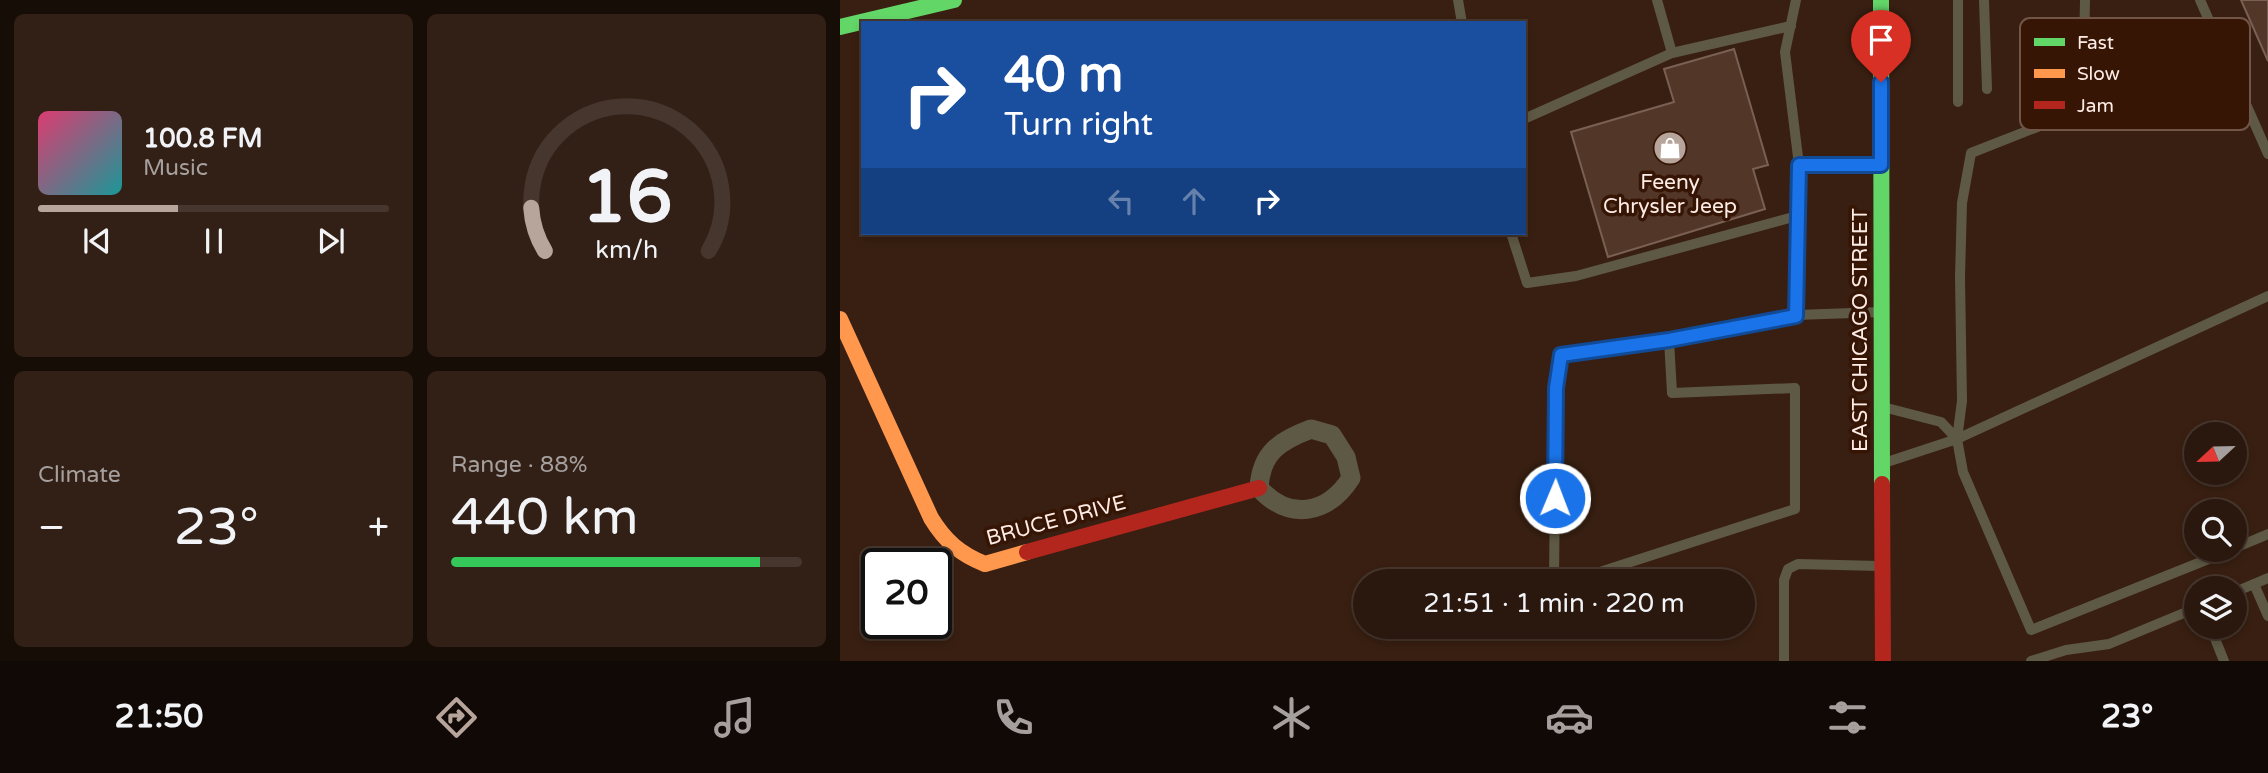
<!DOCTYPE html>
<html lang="en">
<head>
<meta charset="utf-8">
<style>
	:root { --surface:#2a170d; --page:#322016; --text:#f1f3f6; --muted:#a59f9d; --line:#46362e; --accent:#b7a49b }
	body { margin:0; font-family:"Varela Round",sans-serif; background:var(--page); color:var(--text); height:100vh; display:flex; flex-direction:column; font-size:26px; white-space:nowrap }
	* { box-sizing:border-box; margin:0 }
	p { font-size:23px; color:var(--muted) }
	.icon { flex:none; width:38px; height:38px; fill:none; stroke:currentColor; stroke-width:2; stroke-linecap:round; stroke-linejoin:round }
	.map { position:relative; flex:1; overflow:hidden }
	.panel { display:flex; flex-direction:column; gap:14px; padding:14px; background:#170d07; width:840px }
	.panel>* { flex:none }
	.guide { position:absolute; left:21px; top:21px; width:665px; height:214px; border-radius:0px; box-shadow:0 4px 10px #0003,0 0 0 2px var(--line); background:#1a4fa0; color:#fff; overflow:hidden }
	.needle { width:46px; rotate:248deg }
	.buttons { position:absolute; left:1344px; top:422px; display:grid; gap:14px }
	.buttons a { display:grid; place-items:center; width:63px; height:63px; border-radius:50%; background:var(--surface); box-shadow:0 4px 10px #0003,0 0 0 2px var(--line); font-size:35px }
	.speed { position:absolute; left:21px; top:548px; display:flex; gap:14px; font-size:35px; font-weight:700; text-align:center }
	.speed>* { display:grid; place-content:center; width:91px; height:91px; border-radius:50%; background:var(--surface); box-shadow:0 4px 10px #0003,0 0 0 2px var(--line); line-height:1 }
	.speed .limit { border:4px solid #111; border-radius:10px; background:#fff; color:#111 }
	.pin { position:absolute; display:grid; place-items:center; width:60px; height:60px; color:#fff; margin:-72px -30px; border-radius:50% 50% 50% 0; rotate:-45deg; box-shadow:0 0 7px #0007 }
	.pin .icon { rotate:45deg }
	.me { position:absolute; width:77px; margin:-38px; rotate:1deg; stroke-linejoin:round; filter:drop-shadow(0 0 5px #0008) }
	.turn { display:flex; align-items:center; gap:24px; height:147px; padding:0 28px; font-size:32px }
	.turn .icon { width:91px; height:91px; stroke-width:2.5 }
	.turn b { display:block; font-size:49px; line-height:60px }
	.lanes { display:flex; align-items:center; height:66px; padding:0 28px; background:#0003; justify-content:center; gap:35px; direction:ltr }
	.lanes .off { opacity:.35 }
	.big { font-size:52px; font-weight:600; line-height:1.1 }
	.panel .card { flex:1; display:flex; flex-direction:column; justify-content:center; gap:10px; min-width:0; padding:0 24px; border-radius:10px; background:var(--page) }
	.panel .dial { align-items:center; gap:0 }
	.dial svg { height:182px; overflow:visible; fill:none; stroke:var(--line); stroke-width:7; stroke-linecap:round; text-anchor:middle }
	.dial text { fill:var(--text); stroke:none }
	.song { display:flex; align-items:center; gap:21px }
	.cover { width:84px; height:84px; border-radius:10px; background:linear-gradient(135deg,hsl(340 70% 55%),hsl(180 70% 35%)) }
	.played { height:7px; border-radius:4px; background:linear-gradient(90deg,var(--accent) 40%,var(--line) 40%) }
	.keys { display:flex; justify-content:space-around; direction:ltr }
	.heat { display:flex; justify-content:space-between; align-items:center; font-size:38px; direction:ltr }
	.charge { height:10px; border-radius:5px; background:linear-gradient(90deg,#34c759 88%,var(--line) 0) }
	.panel .tiles { flex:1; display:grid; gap:14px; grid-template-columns:repeat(2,1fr) }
	.trip { position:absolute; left:513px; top:569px; width:402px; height:70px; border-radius:35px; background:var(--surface); box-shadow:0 4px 10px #0003,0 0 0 2px var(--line); font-weight:600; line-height:70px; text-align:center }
	.dock { display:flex; height:112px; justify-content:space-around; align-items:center; background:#110905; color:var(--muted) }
	.dock .icon { width:49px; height:49px }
	.dock .current { color:var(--accent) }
	.dock b { font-size:32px; color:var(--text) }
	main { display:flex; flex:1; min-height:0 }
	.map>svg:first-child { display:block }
</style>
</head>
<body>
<main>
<section class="panel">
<div class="tiles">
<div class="card">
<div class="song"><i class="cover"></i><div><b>100.8 FM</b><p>Music</p></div></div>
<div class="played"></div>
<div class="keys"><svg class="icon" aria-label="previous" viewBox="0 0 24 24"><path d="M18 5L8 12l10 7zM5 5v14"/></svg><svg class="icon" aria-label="pause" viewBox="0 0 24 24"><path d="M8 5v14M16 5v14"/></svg><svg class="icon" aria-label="next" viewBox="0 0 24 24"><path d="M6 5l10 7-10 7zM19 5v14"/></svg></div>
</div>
<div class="card dial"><svg viewBox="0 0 100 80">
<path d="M14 69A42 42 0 1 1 86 69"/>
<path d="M14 69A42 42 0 0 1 8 50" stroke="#b7a49b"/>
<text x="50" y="56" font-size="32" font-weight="700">16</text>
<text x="50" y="72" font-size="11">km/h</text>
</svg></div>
<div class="card"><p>Climate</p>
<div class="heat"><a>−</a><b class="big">23°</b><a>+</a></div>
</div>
<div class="card"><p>Range · 88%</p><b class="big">440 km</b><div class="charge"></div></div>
</div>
</section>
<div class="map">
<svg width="1428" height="661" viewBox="0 0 1428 661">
	<rect width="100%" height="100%" fill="#381f11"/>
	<!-- building -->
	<g fill="#523728" stroke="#796053" stroke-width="2">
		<path d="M 1401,0 L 1428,0 L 1428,61 Z"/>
		<path d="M 894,49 L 928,165 L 913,169 L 925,209 L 768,257 L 731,132 L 834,102 L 824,69 Z"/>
	</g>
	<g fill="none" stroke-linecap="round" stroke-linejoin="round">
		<!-- lane -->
		<g stroke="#5e5945" stroke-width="10">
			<path d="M 618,0 L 622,23"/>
			<path d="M 817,0 L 832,53"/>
			<path d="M 956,0 L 945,52 L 959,165"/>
			<path d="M 1144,0 L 1147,89"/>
			<path d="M 1245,0 L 1243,109 L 1131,153 L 1122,203 L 1120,277 L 1122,401 L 1117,439 L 1123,472 L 1191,630 L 1391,550"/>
			<path d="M 1360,0 L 1428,154"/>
			<path d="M 1244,48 L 1334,55"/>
			<path d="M 1118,102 L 1118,0"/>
			<path d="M 1243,109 L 1383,51"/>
			<path d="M 684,119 L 832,53 L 951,26"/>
			<path d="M 1041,165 L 959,165 L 956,315 L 1041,312"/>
			<path d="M 671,233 L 687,283 L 736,276 L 957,216"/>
			<path d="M 1043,407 L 1101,422 L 1117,439"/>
			<path d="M 1044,463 L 1117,439 L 1428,296"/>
			<path d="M 1395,548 L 1428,534"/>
			<path d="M 714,581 L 716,388 L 721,355 L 829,340 L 956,315"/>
			<path d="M 732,581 L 955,509 L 955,388 L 832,393 L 829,340"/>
			<path d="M 1414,584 L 1428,616"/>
			<path d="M 1395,592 L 1428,578"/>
			<path d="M 1370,626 L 1384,661"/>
			<path d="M 944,661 L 944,580 L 948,569 L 958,564 L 1039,566"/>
			<path d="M 1191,661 L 1226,650 L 1269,644 L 1356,608"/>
		</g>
		<!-- street -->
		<path stroke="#5e5945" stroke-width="19" d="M 471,429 L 492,435 L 506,457 L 511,478 C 487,515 449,521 419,488 C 421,453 439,441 471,429 Z"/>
		<!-- fast -->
		<g stroke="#63d668" stroke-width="16">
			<path d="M 1041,0 L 1042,484"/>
			<path d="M 0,27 L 114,0"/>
		</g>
		<!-- slow -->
		<path stroke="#ff974d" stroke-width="16" d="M 0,319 L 91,518 C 105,541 120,554 145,564 L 187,552"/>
		<!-- jam -->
		<g stroke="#b3261e" stroke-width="16">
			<path d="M 1042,484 L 1043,661"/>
			<path d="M 187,552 L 419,488"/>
		</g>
	</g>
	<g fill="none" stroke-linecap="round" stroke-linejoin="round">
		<defs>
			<path id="route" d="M 715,498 L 716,388 L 721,355 L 829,340 L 956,316 L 959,165 L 1041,165 L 1041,82"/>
		</defs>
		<!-- route casing -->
		<use href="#route" stroke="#114b97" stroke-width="18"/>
		<!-- route -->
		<use href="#route" stroke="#1a73e8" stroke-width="12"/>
	</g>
	<!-- icons -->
	<defs>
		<symbol id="shop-disc" viewBox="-11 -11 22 22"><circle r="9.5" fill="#b7a49b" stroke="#361505"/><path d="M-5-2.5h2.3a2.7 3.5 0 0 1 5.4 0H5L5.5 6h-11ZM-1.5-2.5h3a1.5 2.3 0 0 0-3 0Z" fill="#fff"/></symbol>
	</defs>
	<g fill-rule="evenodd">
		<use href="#shop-disc" x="811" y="129" width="38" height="38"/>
	</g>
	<g text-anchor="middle" stroke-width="7" stroke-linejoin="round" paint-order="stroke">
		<!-- poi labels -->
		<g font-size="21" fill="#fcece5" stroke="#361505">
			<text x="830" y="189">Feeny<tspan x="830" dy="24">Chrysler Jeep</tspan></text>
		</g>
		<!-- street labels -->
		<g font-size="21" fill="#fcece5" stroke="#361505">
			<text transform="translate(1020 330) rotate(-90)" y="7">EAST CHICAGO STREET</text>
			<text transform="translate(216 520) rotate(-15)" y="7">BRUCE DRIVE</text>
		</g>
	</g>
	<!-- legend -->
	<rect x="1180" y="18" width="230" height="112" rx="10" fill="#361505" stroke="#715648" stroke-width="2"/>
	<rect x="1194" y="38" width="31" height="8" fill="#63d668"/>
	<rect x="1194" y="69" width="31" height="9" fill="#ff974d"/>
	<rect x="1194" y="101" width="31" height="8" fill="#b3261e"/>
	<g font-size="19" fill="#fcece5">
		<text x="1237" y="49">Fast</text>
		<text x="1237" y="80">Slow</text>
		<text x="1237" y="112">Jam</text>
	</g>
</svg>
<div class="buttons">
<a><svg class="needle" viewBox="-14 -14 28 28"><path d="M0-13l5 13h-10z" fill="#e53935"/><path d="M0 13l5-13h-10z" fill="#a59f9d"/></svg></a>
<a><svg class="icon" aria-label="search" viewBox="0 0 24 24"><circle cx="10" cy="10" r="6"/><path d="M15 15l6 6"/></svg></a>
<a><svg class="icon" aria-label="layers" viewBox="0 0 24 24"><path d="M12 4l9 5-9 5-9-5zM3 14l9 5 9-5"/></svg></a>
</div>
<div class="speed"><div class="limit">20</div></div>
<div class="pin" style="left:1041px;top:82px;background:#d93025"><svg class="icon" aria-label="arrive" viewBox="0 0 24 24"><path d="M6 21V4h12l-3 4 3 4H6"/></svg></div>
<svg class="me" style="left:715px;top:498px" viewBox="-20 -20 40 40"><circle r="17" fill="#1a73e8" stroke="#fff" stroke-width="3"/><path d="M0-11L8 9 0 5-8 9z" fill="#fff"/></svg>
<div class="trip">21:51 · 1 min · 220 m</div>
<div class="guide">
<div class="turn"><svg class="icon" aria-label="right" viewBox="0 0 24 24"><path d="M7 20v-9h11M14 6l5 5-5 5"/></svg><div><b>40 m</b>Turn right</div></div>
<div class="lanes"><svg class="icon off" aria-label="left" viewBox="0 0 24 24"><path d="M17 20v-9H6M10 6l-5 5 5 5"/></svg><svg class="icon off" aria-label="ahead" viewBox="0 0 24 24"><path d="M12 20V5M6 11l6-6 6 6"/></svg><svg class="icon" aria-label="right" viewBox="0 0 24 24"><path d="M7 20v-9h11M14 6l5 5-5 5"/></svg></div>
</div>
</div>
</main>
<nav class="dock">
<b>21:50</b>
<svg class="icon current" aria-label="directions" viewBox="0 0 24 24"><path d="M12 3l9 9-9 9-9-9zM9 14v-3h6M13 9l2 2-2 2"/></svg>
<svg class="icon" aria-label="music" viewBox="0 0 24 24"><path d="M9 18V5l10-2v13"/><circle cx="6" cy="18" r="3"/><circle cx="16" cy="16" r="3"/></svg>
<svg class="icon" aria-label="phone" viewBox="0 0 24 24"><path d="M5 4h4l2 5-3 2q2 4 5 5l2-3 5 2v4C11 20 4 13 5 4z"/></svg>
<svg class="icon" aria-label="climate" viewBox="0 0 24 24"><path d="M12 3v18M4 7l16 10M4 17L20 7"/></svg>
<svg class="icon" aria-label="car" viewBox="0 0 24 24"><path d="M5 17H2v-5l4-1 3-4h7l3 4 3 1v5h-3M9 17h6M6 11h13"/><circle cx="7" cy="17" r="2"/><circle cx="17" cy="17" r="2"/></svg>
<svg class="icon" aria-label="filters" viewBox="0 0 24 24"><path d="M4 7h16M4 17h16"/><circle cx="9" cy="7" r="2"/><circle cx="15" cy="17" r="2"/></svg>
<b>23°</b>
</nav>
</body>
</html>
